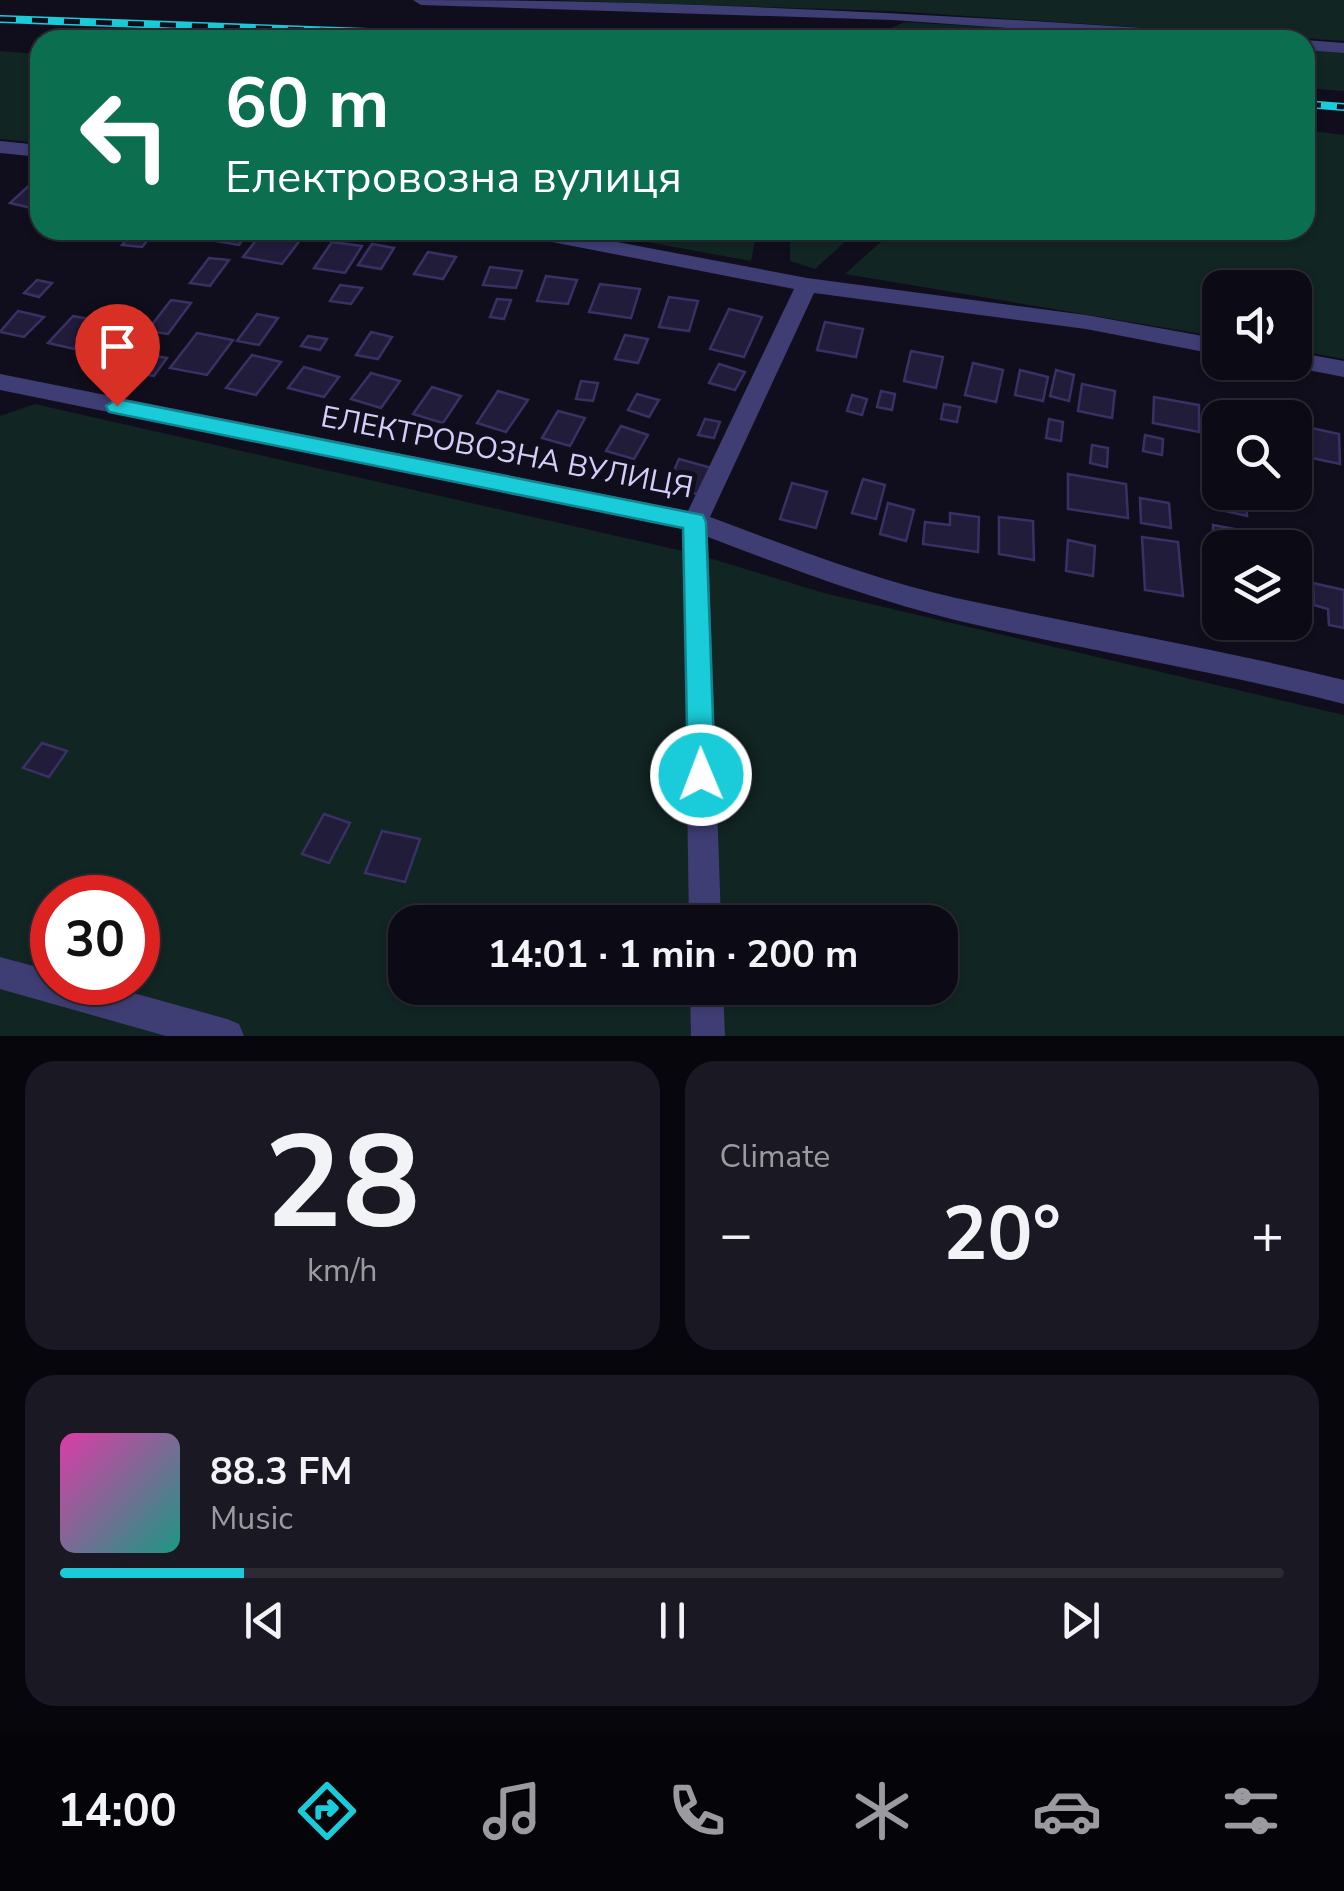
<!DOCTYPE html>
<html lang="en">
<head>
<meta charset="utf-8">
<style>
	:root { --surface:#0c0a15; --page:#1a1822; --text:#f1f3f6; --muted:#9a9aa0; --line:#2c2b34; --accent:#1accd9 }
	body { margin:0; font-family:"Nunito Sans",sans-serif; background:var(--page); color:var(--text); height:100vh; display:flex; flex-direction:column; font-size:38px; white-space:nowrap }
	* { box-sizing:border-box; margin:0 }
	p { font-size:32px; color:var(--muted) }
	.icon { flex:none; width:55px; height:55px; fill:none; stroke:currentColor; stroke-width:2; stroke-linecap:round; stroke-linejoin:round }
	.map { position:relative; height:1036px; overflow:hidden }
	.panel { display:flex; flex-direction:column; gap:25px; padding:25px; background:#07060c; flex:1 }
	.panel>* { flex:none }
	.guide { position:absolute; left:30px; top:30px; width:1285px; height:210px; border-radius:30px; box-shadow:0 2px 8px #0004,0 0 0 2px var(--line); background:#0b6e4f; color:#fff; overflow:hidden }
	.controls { position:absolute; left:1202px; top:270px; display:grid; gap:20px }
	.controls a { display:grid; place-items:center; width:110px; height:110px; border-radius:20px; background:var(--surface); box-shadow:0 2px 8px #0004,0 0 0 2px var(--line); font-size:50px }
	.speed { position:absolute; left:30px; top:875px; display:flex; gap:20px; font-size:50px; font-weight:700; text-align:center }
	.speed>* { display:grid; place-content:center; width:130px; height:130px; border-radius:50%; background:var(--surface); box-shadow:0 2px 8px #0004,0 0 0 2px var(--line); line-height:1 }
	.speed .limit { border:15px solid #d22; background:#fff; color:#111 }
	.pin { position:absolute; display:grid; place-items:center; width:85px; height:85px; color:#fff; margin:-102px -42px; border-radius:50% 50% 50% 0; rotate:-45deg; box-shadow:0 0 10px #0007 }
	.pin .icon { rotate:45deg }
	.me { position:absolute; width:110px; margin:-55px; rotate:359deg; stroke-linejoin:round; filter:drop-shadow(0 0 8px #0008) }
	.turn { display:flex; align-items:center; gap:35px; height:210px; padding:0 30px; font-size:45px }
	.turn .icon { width:130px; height:130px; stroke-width:2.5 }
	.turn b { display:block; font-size:70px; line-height:85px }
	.big { font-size:75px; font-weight:700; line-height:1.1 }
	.panel .tile { flex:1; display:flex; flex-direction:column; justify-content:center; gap:15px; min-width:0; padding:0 35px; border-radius:30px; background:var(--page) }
	.panel .dial { align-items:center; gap:0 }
	.dial b { font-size:130px; line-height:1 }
	.song { display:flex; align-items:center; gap:30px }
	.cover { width:120px; height:120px; border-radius:15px; background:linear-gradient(135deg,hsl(320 70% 55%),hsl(170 70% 35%)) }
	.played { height:10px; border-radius:5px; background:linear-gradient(90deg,var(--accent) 15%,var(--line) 15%) }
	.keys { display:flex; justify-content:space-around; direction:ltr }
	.heat { display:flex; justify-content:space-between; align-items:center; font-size:55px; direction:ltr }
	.panel .tiles { flex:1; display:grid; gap:25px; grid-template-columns:1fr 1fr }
	.tile:last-child { grid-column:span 2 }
	.trip { position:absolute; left:388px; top:905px; width:570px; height:100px; border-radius:30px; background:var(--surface); box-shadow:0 2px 8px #0004,0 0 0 2px var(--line); font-weight:700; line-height:100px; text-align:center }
	.tab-bar { display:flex; height:160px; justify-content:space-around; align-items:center; background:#050408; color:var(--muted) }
	.tab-bar .icon { width:70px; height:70px }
	.tab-bar .on { color:var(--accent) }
	.tab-bar b { font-size:45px; color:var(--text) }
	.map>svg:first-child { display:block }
</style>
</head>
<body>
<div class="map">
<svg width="1344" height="1036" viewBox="0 0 1344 1036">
	<rect width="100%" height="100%" fill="#100e1c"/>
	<!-- green -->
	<g fill="#112523" fill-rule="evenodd">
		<path d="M 546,0 L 1344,0 L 1344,41 L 891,11 Z"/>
		<path d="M 904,22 L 1208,40 L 876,40 L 878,34 Z"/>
		<path d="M 1305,49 L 1344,53 L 1344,91 L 1305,88 Z"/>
		<path d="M 0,51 L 40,54 L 40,143 L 0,139 Z"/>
		<path d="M 1305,130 L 1344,135 L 1344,359 L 1295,350 L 1295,288 L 1220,288 L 1220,337 L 845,274 L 894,230 L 1305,230 Z"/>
		<path d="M 581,230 L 757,230 L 751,261 Z"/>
		<path d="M 790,230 L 858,230 L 815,269 L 790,261 Z"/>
		<path d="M 35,404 L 696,554 L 824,593 L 1344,715 L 1344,1036 L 0,1036 L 0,416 ZM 52,898 L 138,898 L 138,982 L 52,982 ZM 405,922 L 940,922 L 940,988 L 405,988 Z"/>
	</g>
	<!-- building -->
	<g fill="#211c3a" stroke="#393163" stroke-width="2.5">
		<path d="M 34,181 L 40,182 L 40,204 L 36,209 L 10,203 Z"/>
		<path d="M 134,230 L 191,230 L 185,240 L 152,235 L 142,247 L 122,245 Z"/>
		<path d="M 218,230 L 250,230 L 239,245 L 210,240 Z"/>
		<path d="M 264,230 L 303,230 L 307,231 L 282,264 L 243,257 Z"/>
		<path d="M 332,242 L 362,246 L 345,273 L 314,268 Z"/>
		<path d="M 372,244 L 394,248 L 381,269 L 358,265 Z"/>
		<path d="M 428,252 L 456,257 L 443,279 L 414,274 Z"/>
		<path d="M 209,258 L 229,260 L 210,286 L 190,283 Z"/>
		<path d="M 490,267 L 522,271 L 516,288 L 483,285 Z"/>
		<path d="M 546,276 L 577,280 L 568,304 L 537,301 Z"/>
		<path d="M 37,280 L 52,283 L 39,297 L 24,293 Z"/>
		<path d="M 600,284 L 640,289 L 631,318 L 589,312 Z"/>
		<path d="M 340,285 L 362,288 L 351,304 L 330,301 Z"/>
		<path d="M 669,297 L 698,301 L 689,331 L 659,327 Z"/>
		<path d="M 497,299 L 511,300 L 504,319 L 490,317 Z"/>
		<path d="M 171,300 L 191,303 L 168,334 L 147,331 Z"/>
		<path d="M 729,309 L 762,317 L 744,357 L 710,349 Z"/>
		<path d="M 18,311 L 44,317 L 24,337 L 0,332 Z"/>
		<path d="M 257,314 L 278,318 L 259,345 L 237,341 Z"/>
		<path d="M 73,316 L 99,321 L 75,349 L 48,343 Z"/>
		<path d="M 825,322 L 863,329 L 856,357 L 817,350 Z"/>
		<path d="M 123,332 L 144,336 L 130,353 L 109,349 Z"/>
		<path d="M 371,332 L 392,337 L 378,359 L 356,355 Z"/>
		<path d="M 197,333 L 233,340 L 207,375 L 170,368 Z"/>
		<path d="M 625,335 L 648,339 L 638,363 L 615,359 Z"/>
		<path d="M 308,336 L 327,339 L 320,350 L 301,346 Z"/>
		<path d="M 911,351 L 943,357 L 936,388 L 904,381 Z"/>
		<path d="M 150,355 L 167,358 L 154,376 L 136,373 Z"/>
		<path d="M 252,355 L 281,362 L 256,395 L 226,388 Z"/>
		<path d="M 973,363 L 1003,370 L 996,402 L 965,395 Z"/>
		<path d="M 719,364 L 745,372 L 735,390 L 709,383 Z"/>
		<path d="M 304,367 L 339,377 L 324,397 L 288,388 Z"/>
		<path d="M 1020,370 L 1048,377 L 1043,401 L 1015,395 Z"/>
		<path d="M 1056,370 L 1074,375 L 1069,401 L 1050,396 Z"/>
		<path d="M 371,373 L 400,381 L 381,408 L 351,399 Z"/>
		<path d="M 581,381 L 598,383 L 593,401 L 576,399 Z"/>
		<path d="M 1082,384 L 1115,391 L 1112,418 L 1078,411 Z"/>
		<path d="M 432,387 L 461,396 L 443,423 L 413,414 Z"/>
		<path d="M 498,391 L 528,400 L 506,432 L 477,423 Z"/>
		<path d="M 881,391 L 895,394 L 892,410 L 877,407 Z"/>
		<path d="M 637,394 L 659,400 L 649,417 L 628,410 Z"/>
		<path d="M 852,395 L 867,399 L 862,415 L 847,411 Z"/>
		<path d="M 1154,397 L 1199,405 L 1199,432 L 1153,423 Z"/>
		<path d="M 944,404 L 960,407 L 957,422 L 941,419 Z"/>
		<path d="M 558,411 L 585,418 L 570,446 L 542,438 Z"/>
		<path d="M 705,419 L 720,422 L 714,438 L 698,435 Z"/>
		<path d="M 1049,419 L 1063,422 L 1061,441 L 1046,438 Z"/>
		<path d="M 621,426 L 648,435 L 634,459 L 606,451 Z"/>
		<path d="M 1302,426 L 1339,434 L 1340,464 L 1302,456 Z"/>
		<path d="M 1145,435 L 1163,439 L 1162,455 L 1143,451 Z"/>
		<path d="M 1092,445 L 1108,448 L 1107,467 L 1090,463 Z"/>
		<path d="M 679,459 L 712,468 L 700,495 L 667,486 Z"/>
		<path d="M 1068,474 L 1126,484 L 1128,518 L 1068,509 Z"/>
		<path d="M 863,479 L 885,485 L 876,519 L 852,513 Z"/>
		<path d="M 792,483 L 827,492 L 816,528 L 780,519 Z"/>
		<path d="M 1212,496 L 1246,502 L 1247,516 L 1212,508 Z"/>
		<path d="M 1140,498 L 1169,503 L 1171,528 L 1141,523 Z"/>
		<path d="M 888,503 L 914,510 L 906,541 L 880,534 Z"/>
		<path d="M 950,513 L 979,517 L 978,552 L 923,544 L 925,522 L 950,525 Z"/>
		<path d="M 999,517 L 1033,521 L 1034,560 L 999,554 Z"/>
		<path d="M 1213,525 L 1240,530 L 1240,548 L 1213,548 Z"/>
		<path d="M 1142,537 L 1178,542 L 1183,596 L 1145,590 Z"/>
		<path d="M 1068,540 L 1095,546 L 1093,576 L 1066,571 Z"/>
		<path d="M 1313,583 L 1344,590 L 1344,628 L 1329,625 L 1328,609 L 1314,605 Z"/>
		<path d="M 42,743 L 67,751 L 49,777 L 23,768 Z"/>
		<path d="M 324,814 L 350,823 L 329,863 L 302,854 Z"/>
		<path d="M 382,831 L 420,839 L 405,882 L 365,873 Z"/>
	</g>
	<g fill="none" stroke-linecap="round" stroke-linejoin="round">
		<!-- minor -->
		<g fill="#3e3e75" fill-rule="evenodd">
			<path d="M 413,0 C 693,0 970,16 1249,35 L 1257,40 L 1178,40 L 892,20 L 421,5 Z"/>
			<path d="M 1305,40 L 1344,43 L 1344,53 L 1305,50 Z"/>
			<path d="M 0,141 L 40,145 L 40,157 L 0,153 Z"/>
			<path d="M 511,230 L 554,230 L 807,278 L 1086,315 L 1220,339 L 1220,355 L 1086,329 L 814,293 L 710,517 C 790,547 872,579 956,598 C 1085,626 1215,648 1344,680 L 1344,704 C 1215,671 1084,650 955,620 C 871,599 789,568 708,537 L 721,922 L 689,922 L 683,529 L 0,390 L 0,374 L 688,511 L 794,289 L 521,236 Z"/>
			<path d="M 1295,352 L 1344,361 L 1344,377 L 1287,366 L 1285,362 L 1295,362 Z"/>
			<path d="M 0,957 L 52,971 L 52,982 L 94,982 L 227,1019 L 239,1024 L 244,1036 L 166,1036 L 0,989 Z"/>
			<path d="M 690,988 L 723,988 L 725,1036 L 691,1036 Z"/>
		</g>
		<defs>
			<g id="rail">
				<path d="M 0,19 L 597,40"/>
				<path d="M 1305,104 L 1344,107"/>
			</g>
		</defs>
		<!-- rail casing -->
		<use href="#rail" stroke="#1accd9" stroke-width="8"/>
		<!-- rail -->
		<use href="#rail" stroke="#100e1c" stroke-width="5" stroke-dasharray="16" stroke-linecap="butt"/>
	</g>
	<!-- route -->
	<path fill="#1accd9" stroke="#11858d" stroke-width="2.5" d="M 117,399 L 703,515 L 706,522 L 715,775 L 711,784 L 701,787 L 692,784 L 688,775 L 683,528 L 109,412 L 106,406 Z"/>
	<g text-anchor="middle" stroke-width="10" stroke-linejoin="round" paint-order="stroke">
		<!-- street labels -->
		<g font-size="30" fill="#d2cef9" stroke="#100e1c">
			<text transform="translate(507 452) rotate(11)" y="10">ЕЛЕКТРОВОЗНА ВУЛИЦЯ</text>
		</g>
	</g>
</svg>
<div class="controls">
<a><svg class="icon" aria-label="sound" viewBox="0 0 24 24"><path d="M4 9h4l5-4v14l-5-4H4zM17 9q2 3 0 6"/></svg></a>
<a><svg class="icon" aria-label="search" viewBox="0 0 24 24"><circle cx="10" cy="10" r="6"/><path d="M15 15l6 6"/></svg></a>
<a><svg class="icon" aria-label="layers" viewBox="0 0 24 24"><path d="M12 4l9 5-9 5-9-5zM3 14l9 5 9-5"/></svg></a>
</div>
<div class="speed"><div class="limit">30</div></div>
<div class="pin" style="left:117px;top:406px;background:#d93025"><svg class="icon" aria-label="arrive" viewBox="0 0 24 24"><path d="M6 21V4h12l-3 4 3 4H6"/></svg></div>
<svg class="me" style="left:701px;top:775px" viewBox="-20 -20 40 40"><circle r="17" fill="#1accd9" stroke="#fff" stroke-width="3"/><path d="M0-11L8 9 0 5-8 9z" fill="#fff"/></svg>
<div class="trip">14:01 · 1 min · 200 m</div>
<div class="guide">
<div class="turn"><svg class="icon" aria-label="left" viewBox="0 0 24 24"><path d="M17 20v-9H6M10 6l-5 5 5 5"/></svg><div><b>60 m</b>Електровозна вулиця</div></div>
</div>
</div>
<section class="panel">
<div class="tiles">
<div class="tile dial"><b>28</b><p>km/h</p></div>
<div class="tile"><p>Climate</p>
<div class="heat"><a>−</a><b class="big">20°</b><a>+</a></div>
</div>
<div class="tile">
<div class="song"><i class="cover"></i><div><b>88.3 FM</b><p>Music</p></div></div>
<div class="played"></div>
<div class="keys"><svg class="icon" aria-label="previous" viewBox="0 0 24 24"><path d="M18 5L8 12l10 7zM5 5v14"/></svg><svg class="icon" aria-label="pause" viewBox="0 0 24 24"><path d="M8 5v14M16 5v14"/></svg><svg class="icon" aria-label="next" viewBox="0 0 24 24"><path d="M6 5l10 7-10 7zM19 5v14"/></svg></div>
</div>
</div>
</section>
<nav class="tab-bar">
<b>14:00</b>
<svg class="icon on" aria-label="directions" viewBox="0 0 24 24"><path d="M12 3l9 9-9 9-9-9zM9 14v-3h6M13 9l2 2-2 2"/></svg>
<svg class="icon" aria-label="music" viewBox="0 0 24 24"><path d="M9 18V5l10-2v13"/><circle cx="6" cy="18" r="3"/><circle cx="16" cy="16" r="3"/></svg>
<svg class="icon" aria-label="phone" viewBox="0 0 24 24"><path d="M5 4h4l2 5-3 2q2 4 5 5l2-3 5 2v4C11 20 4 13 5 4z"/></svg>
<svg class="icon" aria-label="climate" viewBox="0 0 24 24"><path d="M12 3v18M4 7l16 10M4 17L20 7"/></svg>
<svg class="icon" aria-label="car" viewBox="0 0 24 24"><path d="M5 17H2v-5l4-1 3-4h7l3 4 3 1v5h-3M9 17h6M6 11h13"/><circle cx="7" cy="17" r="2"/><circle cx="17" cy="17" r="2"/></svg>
<svg class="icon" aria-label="filters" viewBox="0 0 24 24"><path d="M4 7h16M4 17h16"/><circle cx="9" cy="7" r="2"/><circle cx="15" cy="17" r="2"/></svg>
</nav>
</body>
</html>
